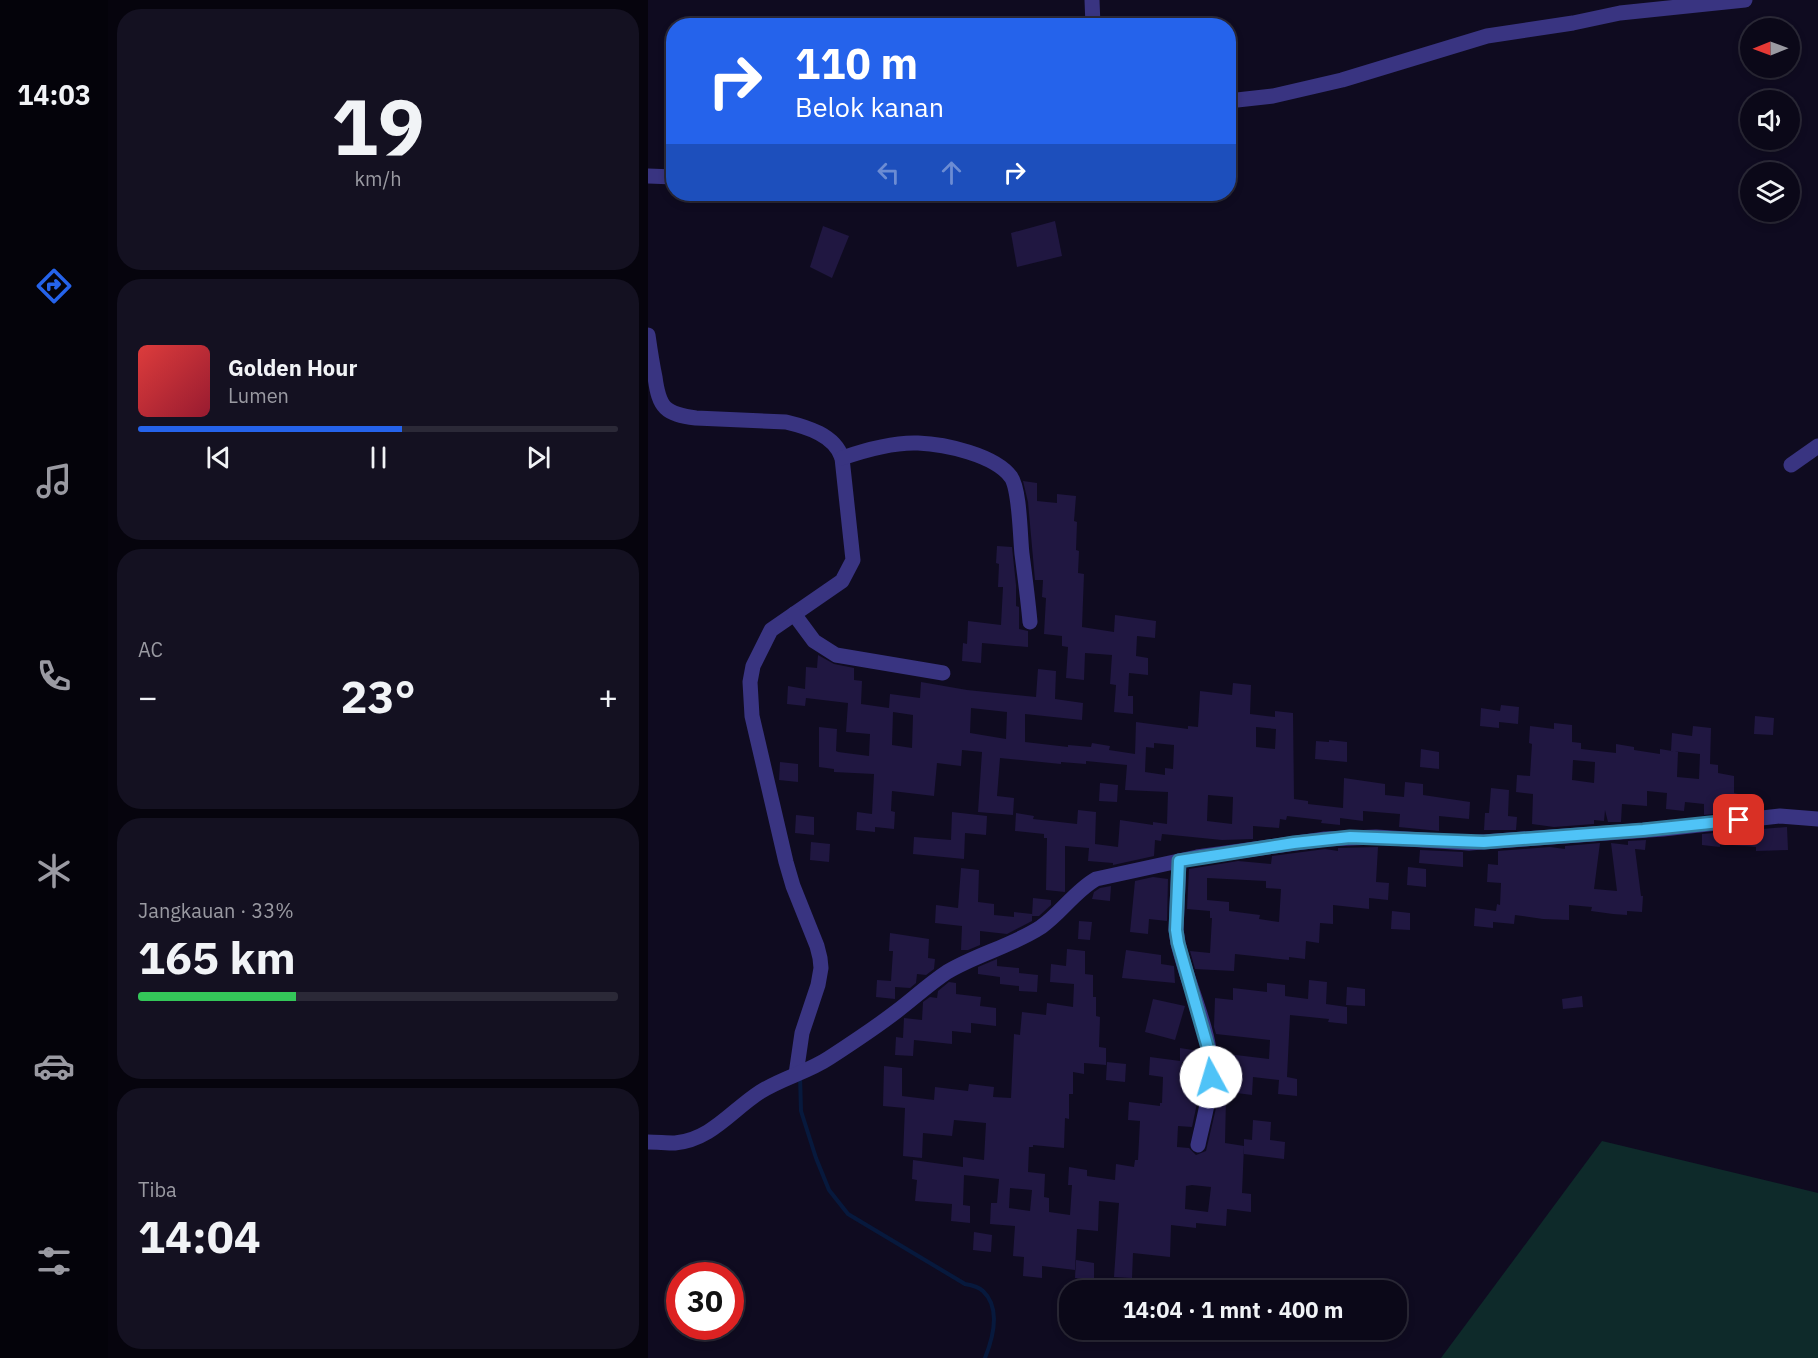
<!DOCTYPE html>
<html lang="id">
<head>
<meta charset="utf-8">
<style>
	:root { --surface:#0b0818; --page:#141121; --text:#f1f3f6; --muted:#9a9aa2; --line:#2b2937; --accent:#2563eb }
	body { margin:0; font-family:"IBM Plex Sans",sans-serif; background:var(--page); color:var(--text); height:100vh; display:flex; flex-direction:column; font-size:22px; white-space:nowrap }
	* { box-sizing:border-box; margin:0 }
	p { font-size:20px; color:var(--muted) }
	.icon { flex:none; width:33px; height:33px; fill:none; stroke:currentColor; stroke-width:2; stroke-linecap:round; stroke-linejoin:round }
	.map { position:relative; flex:1; overflow:hidden }
	.panel { display:flex; flex-direction:column; gap:9px; padding:9px; background:#06040d; width:540px }
	.panel>* { flex:none }
	.top-card { position:absolute; left:18px; top:18px; width:570px; height:183px; border-radius:24px; box-shadow:0 3px 9px #0003,0 0 0 2px var(--line); background:#2563eb; color:#fff; overflow:hidden }
	.needle { width:39px; rotate:269deg }
	.buttons { position:absolute; left:1092px; top:18px; display:grid; gap:12px }
	.buttons a { display:grid; place-items:center; width:60px; height:60px; border-radius:50%; background:var(--surface); box-shadow:0 3px 9px #0003,0 0 0 2px var(--line); font-size:30px }
	.speed { position:absolute; left:18px; top:1262px; display:flex; gap:12px; font-size:30px; font-weight:700; text-align:center }
	.speed>* { display:grid; place-content:center; width:78px; height:78px; border-radius:50%; background:var(--surface); box-shadow:0 3px 9px #0003,0 0 0 2px var(--line); line-height:1 }
	.speed .limit { border:9px solid #d22; background:#fff; color:#111 }
	.pin { position:absolute; display:grid; place-items:center; width:51px; height:51px; color:#fff; margin:-26px; border-radius:12px; box-shadow:0 3px 9px #0006 }
	.me { position:absolute; width:66px; margin:-33px; rotate:354deg; stroke-linejoin:round; filter:drop-shadow(0 0 4px #0008) }
	.turn { display:flex; align-items:center; gap:21px; height:126px; padding:0 30px; font-size:27px }
	.turn .icon { width:78px; height:78px; stroke-width:2.5 }
	.turn b { display:block; font-size:42px; line-height:51px }
	.lanes { display:flex; align-items:center; height:57px; padding:0 30px; background:#0003; justify-content:center; gap:30px; direction:ltr }
	.lanes .off { opacity:.35 }
	.big { font-size:45px; font-weight:700; line-height:1.1 }
	.panel .widget { flex:1; display:flex; flex-direction:column; justify-content:center; gap:9px; min-width:0; padding:0 21px; border-radius:24px; background:var(--page) }
	.panel .dial { align-items:center; gap:0 }
	.dial b { font-size:78px; line-height:1 }
	.song { display:flex; align-items:center; gap:18px }
	.cover { width:72px; height:72px; border-radius:9px; background:linear-gradient(135deg,hsl(0 70% 55%),hsl(350 70% 35%)) }
	.played { height:6px; border-radius:3px; background:linear-gradient(90deg,var(--accent) 55%,var(--line) 55%) }
	.keys { display:flex; justify-content:space-around; direction:ltr }
	.heat { display:flex; justify-content:space-between; align-items:center; font-size:33px; direction:ltr }
	.charge { height:9px; border-radius:4px; background:linear-gradient(90deg,#34c759 33%,var(--line) 0) }
	.trip { position:absolute; left:411px; top:1280px; width:348px; height:60px; border-radius:24px; background:var(--surface); box-shadow:0 3px 9px #0003,0 0 0 2px var(--line); font-weight:700; line-height:60px; text-align:center }
	main { display:flex; flex:1; min-height:0 }
	.tab-bar { display:flex; flex-direction:column; width:108px; justify-content:space-around; align-items:center; background:#04030a; color:var(--muted) }
	.tab-bar .icon { width:42px; height:42px }
	.tab-bar .active { color:var(--accent) }
	.tab-bar b { font-size:27px; color:var(--text) }
	.map>svg:first-child { display:block }
</style>
</head>
<body>
<main>
<nav class="tab-bar">
<b>14:03</b>
<svg class="icon active" aria-label="directions" viewBox="0 0 24 24"><path d="M12 3l9 9-9 9-9-9zM9 14v-3h6M13 9l2 2-2 2"/></svg>
<svg class="icon" aria-label="music" viewBox="0 0 24 24"><path d="M9 18V5l10-2v13"/><circle cx="6" cy="18" r="3"/><circle cx="16" cy="16" r="3"/></svg>
<svg class="icon" aria-label="phone" viewBox="0 0 24 24"><path d="M5 4h4l2 5-3 2q2 4 5 5l2-3 5 2v4C11 20 4 13 5 4z"/></svg>
<svg class="icon" aria-label="climate" viewBox="0 0 24 24"><path d="M12 3v18M4 7l16 10M4 17L20 7"/></svg>
<svg class="icon" aria-label="car" viewBox="0 0 24 24"><path d="M5 17H2v-5l4-1 3-4h7l3 4 3 1v5h-3M9 17h6M6 11h13"/><circle cx="7" cy="17" r="2"/><circle cx="17" cy="17" r="2"/></svg>
<svg class="icon" aria-label="filters" viewBox="0 0 24 24"><path d="M4 7h16M4 17h16"/><circle cx="9" cy="7" r="2"/><circle cx="15" cy="17" r="2"/></svg>
</nav>
<section class="panel">
<div class="widget dial"><b>19</b><p>km/h</p></div>
<div class="widget">
<div class="song"><i class="cover"></i><div><b>Golden Hour</b><p>Lumen</p></div></div>
<div class="played"></div>
<div class="keys"><svg class="icon" aria-label="previous" viewBox="0 0 24 24"><path d="M18 5L8 12l10 7zM5 5v14"/></svg><svg class="icon" aria-label="pause" viewBox="0 0 24 24"><path d="M8 5v14M16 5v14"/></svg><svg class="icon" aria-label="next" viewBox="0 0 24 24"><path d="M6 5l10 7-10 7zM19 5v14"/></svg></div>
</div>
<div class="widget"><p>AC</p>
<div class="heat"><a>−</a><b class="big">23°</b><a>+</a></div>
</div>
<div class="widget"><p>Jangkauan · 33%</p><b class="big">165 km</b><div class="charge"></div></div>
<div class="widget"><p>Tiba</p><b class="big">14:04</b></div>
</section>
<div class="map">
<svg width="1170" height="1358" viewBox="0 0 1170 1358">
	<rect width="100%" height="100%" fill="#0f0b20"/>
	<!-- green -->
	<path fill="#0e2a2a" d="M 954,1141 L 1170,1193 L 1170,1358 L 793,1358 Z"/>
	<g fill="none" stroke-linecap="round" stroke-linejoin="round">
		<!-- stream -->
		<path stroke="#07193d" stroke-width="4" d="M 152,1075 L 153,1111 L 168,1158 L 181,1190 L 200,1214 L 317,1284 C 323,1285 331,1287 335,1291 C 353,1308 345,1338 337,1358"/>
	</g>
	<!-- building -->
	<g fill="#201741" fill-rule="evenodd">
		<path d="M 407,221 L 414,256 L 369,267 L 363,233 Z"/>
		<path d="M 175,226 L 201,236 L 184,278 L 162,267 Z"/>
		<path d="M 375,481 L 389,483 L 389,501 L 409,503 L 409,494 L 428,496 L 426,521 L 429,522 L 428,550 L 431,551 L 430,573 L 436,574 L 434,627 L 466,632 L 467,615 L 508,621 L 507,638 L 489,636 L 488,656 L 500,658 L 500,675 L 481,673 L 480,696 L 485,696 L 485,714 L 466,712 L 468,685 L 462,684 L 464,655 L 437,653 L 436,680 L 418,678 L 420,647 L 414,646 L 414,636 L 396,634 L 398,598 L 394,597 L 395,580 L 387,580 L 380,502 Z"/>
		<path d="M 349,546 L 364,547 L 368,585 L 368,606 L 371,607 L 371,629 L 380,631 L 380,647 L 334,643 L 333,663 L 314,661 L 315,643 L 319,644 L 320,621 L 353,625 L 355,587 L 350,587 L 351,564 L 348,563 Z"/>
		<path d="M 170,655 L 186,664 L 206,668 L 206,680 L 214,681 L 213,704 L 241,708 L 242,694 L 272,698 L 273,682 L 319,690 L 388,697 L 390,669 L 408,671 L 407,699 L 435,703 L 434,720 L 377,714 L 377,742 L 420,747 L 420,745 L 443,747 L 444,743 L 462,746 L 461,750 L 487,754 L 488,722 L 540,729 L 540,726 L 550,727 L 552,691 L 584,695 L 585,683 L 603,685 L 602,714 L 627,717 L 627,711 L 645,713 L 646,799 L 660,801 L 660,804 L 695,808 L 696,778 L 737,784 L 737,795 L 756,797 L 757,782 L 775,784 L 775,795 L 822,802 L 821,819 L 791,816 L 791,831 L 751,827 L 752,814 L 715,811 L 715,821 L 692,818 L 692,825 L 673,823 L 674,820 L 639,816 L 638,820 L 632,819 L 631,828 L 605,826 L 605,839 L 574,840 L 514,834 L 513,841 L 507,840 L 506,856 L 465,865 L 465,863 L 440,861 L 441,848 L 417,846 L 417,892 L 398,890 L 399,838 L 396,838 L 396,834 L 367,831 L 368,813 L 386,816 L 385,819 L 429,824 L 430,810 L 448,812 L 447,844 L 470,847 L 472,820 L 505,825 L 505,822 L 519,824 L 520,792 L 477,790 L 479,765 L 438,761 L 438,764 L 413,762 L 413,764 L 352,758 L 349,796 L 366,798 L 365,815 L 330,812 L 334,752 L 314,750 L 313,766 L 289,763 L 286,796 L 244,791 L 243,811 L 247,812 L 246,829 L 227,827 L 227,832 L 208,830 L 209,812 L 224,814 L 226,774 L 186,772 L 186,769 L 171,767 L 171,727 L 189,729 L 188,751 L 190,752 L 221,756 L 222,734 L 198,732 L 200,703 L 158,698 L 157,706 L 139,704 L 140,686 L 157,689 L 158,667 L 169,668 ZM 323,708 L 359,712 L 358,739 L 322,733 ZM 245,712 L 265,715 L 264,748 L 244,745 ZM 608,727 L 628,729 L 627,749 L 608,747 ZM 506,743 L 526,745 L 525,769 L 517,768 L 517,775 L 497,772 L 498,747 L 506,748 ZM 560,795 L 585,797 L 584,824 L 559,821 Z"/>
		<path d="M 853,705 L 871,707 L 870,724 L 851,722 L 851,728 L 832,726 L 833,708 L 852,711 Z"/>
		<path d="M 1107,716 L 1126,718 L 1125,735 L 1106,734 Z"/>
		<path d="M 906,723 L 924,725 L 924,742 L 933,743 L 933,749 L 968,753 L 968,744 L 986,747 L 986,750 L 1012,754 L 1012,749 L 1030,752 L 1029,777 L 1051,779 L 1052,754 L 1023,751 L 1024,733 L 1044,736 L 1045,726 L 1063,728 L 1062,764 L 1070,765 L 1070,773 L 1086,776 L 1086,793 L 1090,794 L 1090,811 L 1056,815 L 1056,804 L 1037,802 L 1036,811 L 1018,809 L 1019,793 L 999,791 L 999,806 L 974,804 L 973,822 L 960,822 L 957,810 L 956,821 L 946,820 L 946,824 L 906,827 L 884,824 L 885,794 L 868,792 L 869,775 L 882,776 L 884,744 L 881,743 L 882,726 L 906,729 ZM 925,760 L 947,762 L 946,783 L 924,780 Z"/>
		<path d="M 681,740 L 699,742 L 699,762 L 667,759 L 668,741 L 681,742 Z"/>
		<path d="M 773,749 L 791,752 L 791,769 L 772,767 Z"/>
		<path d="M 132,762 L 150,764 L 150,782 L 131,780 Z"/>
		<path d="M 452,783 L 470,785 L 469,802 L 451,801 Z"/>
		<path d="M 843,788 L 861,790 L 860,816 L 869,817 L 868,830 L 836,830 L 837,813 L 841,813 Z"/>
		<path d="M 304,812 L 339,816 L 338,835 L 317,833 L 316,859 L 265,854 L 266,837 L 303,840 Z"/>
		<path d="M 148,815 L 166,817 L 166,835 L 147,833 Z"/>
		<path d="M 1139,827 L 1140,850 L 1108,851 L 1108,847 L 1072,844 L 1072,847 L 1054,845 L 1054,834 Z"/>
		<path d="M 998,840 L 997,850 L 987,849 L 993,896 L 995,896 L 994,912 L 979,911 L 979,915 L 965,914 L 943,911 L 944,907 L 921,905 L 921,920 L 895,919 L 867,915 L 866,924 L 845,922 L 845,928 L 826,926 L 827,908 L 848,911 L 849,904 L 852,905 L 853,883 L 839,882 L 840,864 L 850,865 L 850,851 L 902,847 L 917,849 L 917,846 L 952,843 L 946,889 L 969,891 L 963,843 L 980,845 L 980,841 Z"/>
		<path d="M 163,842 L 182,844 L 181,862 L 162,860 Z"/>
		<path d="M 730,847 L 728,882 L 741,883 L 740,900 L 721,898 L 721,909 L 685,905 L 685,924 L 672,923 L 671,943 L 658,941 L 657,959 L 641,957 L 641,960 L 587,954 L 586,971 L 547,969 L 542,951 L 562,953 L 564,918 L 562,918 L 562,911 L 539,909 L 541,869 L 590,861 L 623,864 L 624,856 L 677,849 L 690,851 L 690,848 ZM 559,878 L 618,881 L 618,888 L 633,889 L 631,922 L 611,919 L 612,915 L 581,911 L 581,902 L 559,900 Z"/>
		<path d="M 772,850 L 815,852 L 815,867 L 771,863 Z"/>
		<path d="M 760,867 L 778,869 L 778,887 L 759,885 Z"/>
		<path d="M 313,868 L 331,870 L 330,902 L 346,904 L 346,915 L 366,917 L 366,912 L 384,914 L 384,921 L 359,934 L 332,931 L 332,945 L 320,950 L 313,950 L 314,926 L 287,923 L 288,905 L 310,908 Z"/>
		<path d="M 505,877 L 520,879 L 519,921 L 501,919 L 500,934 L 482,932 L 487,881 Z"/>
		<path d="M 463,886 L 462,901 L 444,899 L 446,892 L 452,888 Z"/>
		<path d="M 385,898 L 403,900 L 403,905 L 391,916 L 384,916 Z"/>
		<path d="M 744,911 L 762,913 L 762,930 L 743,929 Z"/>
		<path d="M 431,921 L 444,922 L 442,940 L 430,939 Z"/>
		<path d="M 242,933 L 281,939 L 280,958 L 287,959 L 286,969 L 278,975 L 269,974 L 268,983 L 262,988 L 247,987 L 247,999 L 228,997 L 229,980 L 243,981 L 245,951 L 241,951 Z"/>
		<path d="M 419,949 L 437,951 L 437,974 L 445,975 L 445,997 L 448,997 L 448,1016 L 452,1017 L 451,1047 L 458,1048 L 458,1065 L 436,1063 L 436,1074 L 425,1072 L 425,1094 L 421,1094 L 421,1119 L 417,1118 L 416,1148 L 385,1145 L 385,1147 L 381,1147 L 380,1172 L 397,1174 L 396,1197 L 401,1198 L 401,1212 L 422,1215 L 424,1185 L 420,1185 L 421,1167 L 439,1170 L 439,1176 L 467,1180 L 468,1164 L 486,1167 L 487,1160 L 490,1160 L 492,1121 L 480,1120 L 481,1102 L 512,1106 L 512,1103 L 514,1103 L 515,1077 L 501,1075 L 502,1057 L 532,1061 L 532,1048 L 551,1051 L 553,1064 L 534,1062 L 533,1086 L 552,1089 L 544,1127 L 530,1126 L 529,1147 L 541,1148 L 548,1155 L 558,1151 L 571,1095 L 573,1073 L 571,1053 L 621,1059 L 622,1040 L 568,1034 L 566,1027 L 567,998 L 585,1000 L 585,988 L 619,992 L 619,983 L 637,985 L 637,996 L 660,999 L 661,980 L 679,982 L 678,1004 L 699,1007 L 699,1024 L 680,1022 L 681,1019 L 642,1015 L 639,1077 L 649,1079 L 649,1096 L 630,1094 L 631,1080 L 605,1077 L 604,1095 L 581,1092 L 581,1098 L 578,1098 L 577,1143 L 596,1146 L 594,1193 L 603,1194 L 603,1212 L 579,1209 L 578,1226 L 548,1223 L 548,1228 L 523,1225 L 522,1257 L 485,1253 L 484,1278 L 466,1277 L 471,1203 L 451,1201 L 450,1231 L 429,1229 L 427,1270 L 394,1266 L 394,1278 L 375,1276 L 376,1257 L 365,1256 L 367,1226 L 342,1224 L 343,1203 L 349,1203 L 351,1179 L 316,1175 L 315,1205 L 322,1206 L 322,1223 L 303,1221 L 304,1204 L 267,1201 L 269,1180 L 264,1179 L 265,1160 L 315,1167 L 315,1157 L 336,1160 L 338,1123 L 306,1120 L 304,1136 L 275,1133 L 274,1158 L 255,1156 L 257,1108 L 235,1106 L 236,1066 L 254,1068 L 254,1096 L 286,1100 L 287,1087 L 320,1091 L 321,1084 L 346,1087 L 345,1097 L 363,1098 L 366,1034 L 372,1035 L 374,1012 L 398,1015 L 399,1003 L 425,1007 L 426,984 L 402,982 L 403,964 L 418,966 ZM 544,1185 L 563,1187 L 560,1212 L 537,1209 L 538,1186 ZM 362,1188 L 384,1190 L 382,1211 L 361,1208 Z"/>
		<path d="M 478,950 L 513,955 L 513,964 L 526,966 L 527,983 L 474,978 Z"/>
		<path d="M 349,959 L 349,966 L 371,968 L 371,973 L 390,975 L 389,992 L 371,991 L 371,986 L 352,984 L 352,977 L 330,974 L 330,967 Z"/>
		<path d="M 301,982 L 308,983 L 308,994 L 333,997 L 332,1006 L 348,1008 L 348,1026 L 323,1023 L 323,1033 L 304,1031 L 304,1044 L 266,1040 L 265,1056 L 247,1055 L 248,1037 L 255,1038 L 256,1018 L 274,1020 L 275,1002 L 282,997 L 289,998 L 290,991 Z"/>
		<path d="M 699,987 L 717,989 L 717,1006 L 698,1005 Z"/>
		<path d="M 934,996 L 935,1007 L 915,1009 L 914,999 Z"/>
		<path d="M 505,999 L 537,1006 L 527,1040 L 497,1032 Z"/>
		<path d="M 459,1062 L 478,1064 L 477,1082 L 458,1080 Z"/>
		<path d="M 605,1120 L 623,1122 L 622,1140 L 637,1142 L 636,1159 L 596,1154 L 596,1139 L 604,1140 Z"/>
		<path d="M 326,1232 L 344,1235 L 343,1252 L 325,1250 Z"/>
		<path d="M 428,1260 L 446,1263 L 446,1280 L 427,1278 Z"/>
	</g>
	<g fill="none" stroke-linecap="round" stroke-linejoin="round">
		<!-- minor -->
		<g stroke="#393481" stroke-width="15">
			<path d="M 444,0 L 445,26"/>
			<path d="M 580,101 L 625,96 L 694,80 L 839,36 L 925,23 L 972,13 L 1097,0"/>
			<path d="M 0,176 L 26,177"/>
			<path d="M 0,335 C 2,349 4,363 7,377 C 11,408 17,414 48,418 L 138,422 C 159,427 187,435 194,458 L 205,560 L 194,581 L 123,630 L 105,666 L 102,682 L 104,716 L 138,862 L 145,886 L 169,946 L 172,958 L 173,968 L 170,985 L 154,1033 L 148,1074"/>
			<path d="M 194,458 C 217,450 246,442 270,443 C 297,444 347,455 363,477 C 372,490 372,537 374,554 C 377,577 380,600 382,622"/>
			<path d="M 1143,465 L 1170,446"/>
			<path d="M 146,614 L 166,641 L 188,655 L 295,673"/>
			<path d="M 531,861 L 528,930 L 530,943 C 539,983 559,1022 563,1063 C 565,1088 555,1121 550,1145"/>
			<path d="M 0,1142 C 9,1142 18,1143 27,1143 C 63,1140 84,1110 112,1092 C 134,1078 160,1072 181,1058 C 204,1043 227,1028 249,1011 C 266,998 281,984 299,972 C 329,954 364,946 393,927 C 413,913 427,891 448,879 L 549,857 L 677,839 L 728,837 L 821,843 L 1015,829 L 1132,816 L 1170,819"/>
		</g>
	</g>
	<g fill="none" stroke-linecap="round" stroke-linejoin="round">
		<defs>
			<path id="route" d="M 563,1077 L 560,1048 L 530,943 L 528,930 L 531,861 L 646,843 L 702,837 L 836,842 L 995,830 L 1091,820"/>
		</defs>
		<!-- route casing -->
		<use href="#route" stroke="#337fa1" stroke-width="15"/>
		<!-- route -->
		<use href="#route" stroke="#4fc3f7" stroke-width="10"/>
	</g>
</svg>
<div class="buttons">
<a><svg class="needle" viewBox="-14 -14 28 28"><path d="M0-13l5 13h-10z" fill="#e53935"/><path d="M0 13l5-13h-10z" fill="#9a9aa2"/></svg></a>
<a><svg class="icon" aria-label="sound" viewBox="0 0 24 24"><path d="M4 9h4l5-4v14l-5-4H4zM17 9q2 3 0 6"/></svg></a>
<a><svg class="icon" aria-label="layers" viewBox="0 0 24 24"><path d="M12 4l9 5-9 5-9-5zM3 14l9 5 9-5"/></svg></a>
</div>
<div class="speed"><div class="limit">30</div></div>
<div class="pin" style="left:1091px;top:820px;background:#d93025"><svg class="icon" aria-label="arrive" viewBox="0 0 24 24"><path d="M6 21V4h12l-3 4 3 4H6"/></svg></div>
<svg class="me" style="left:563px;top:1077px" viewBox="-20 -20 40 40"><circle r="19" fill="#fff"/><path d="M0-13L10 11 0 6-10 11z" fill="#4fc3f7"/></svg>
<div class="trip">14:04 · 1 mnt · 400 m</div>
<div class="top-card">
<div class="turn"><svg class="icon" aria-label="right" viewBox="0 0 24 24"><path d="M7 20v-9h11M14 6l5 5-5 5"/></svg><div><b>110 m</b>Belok kanan</div></div>
<div class="lanes"><svg class="icon off" aria-label="left" viewBox="0 0 24 24"><path d="M17 20v-9H6M10 6l-5 5 5 5"/></svg><svg class="icon off" aria-label="ahead" viewBox="0 0 24 24"><path d="M12 20V5M6 11l6-6 6 6"/></svg><svg class="icon" aria-label="right" viewBox="0 0 24 24"><path d="M7 20v-9h11M14 6l5 5-5 5"/></svg></div>
</div>
</div>
</main>
</body>
</html>
